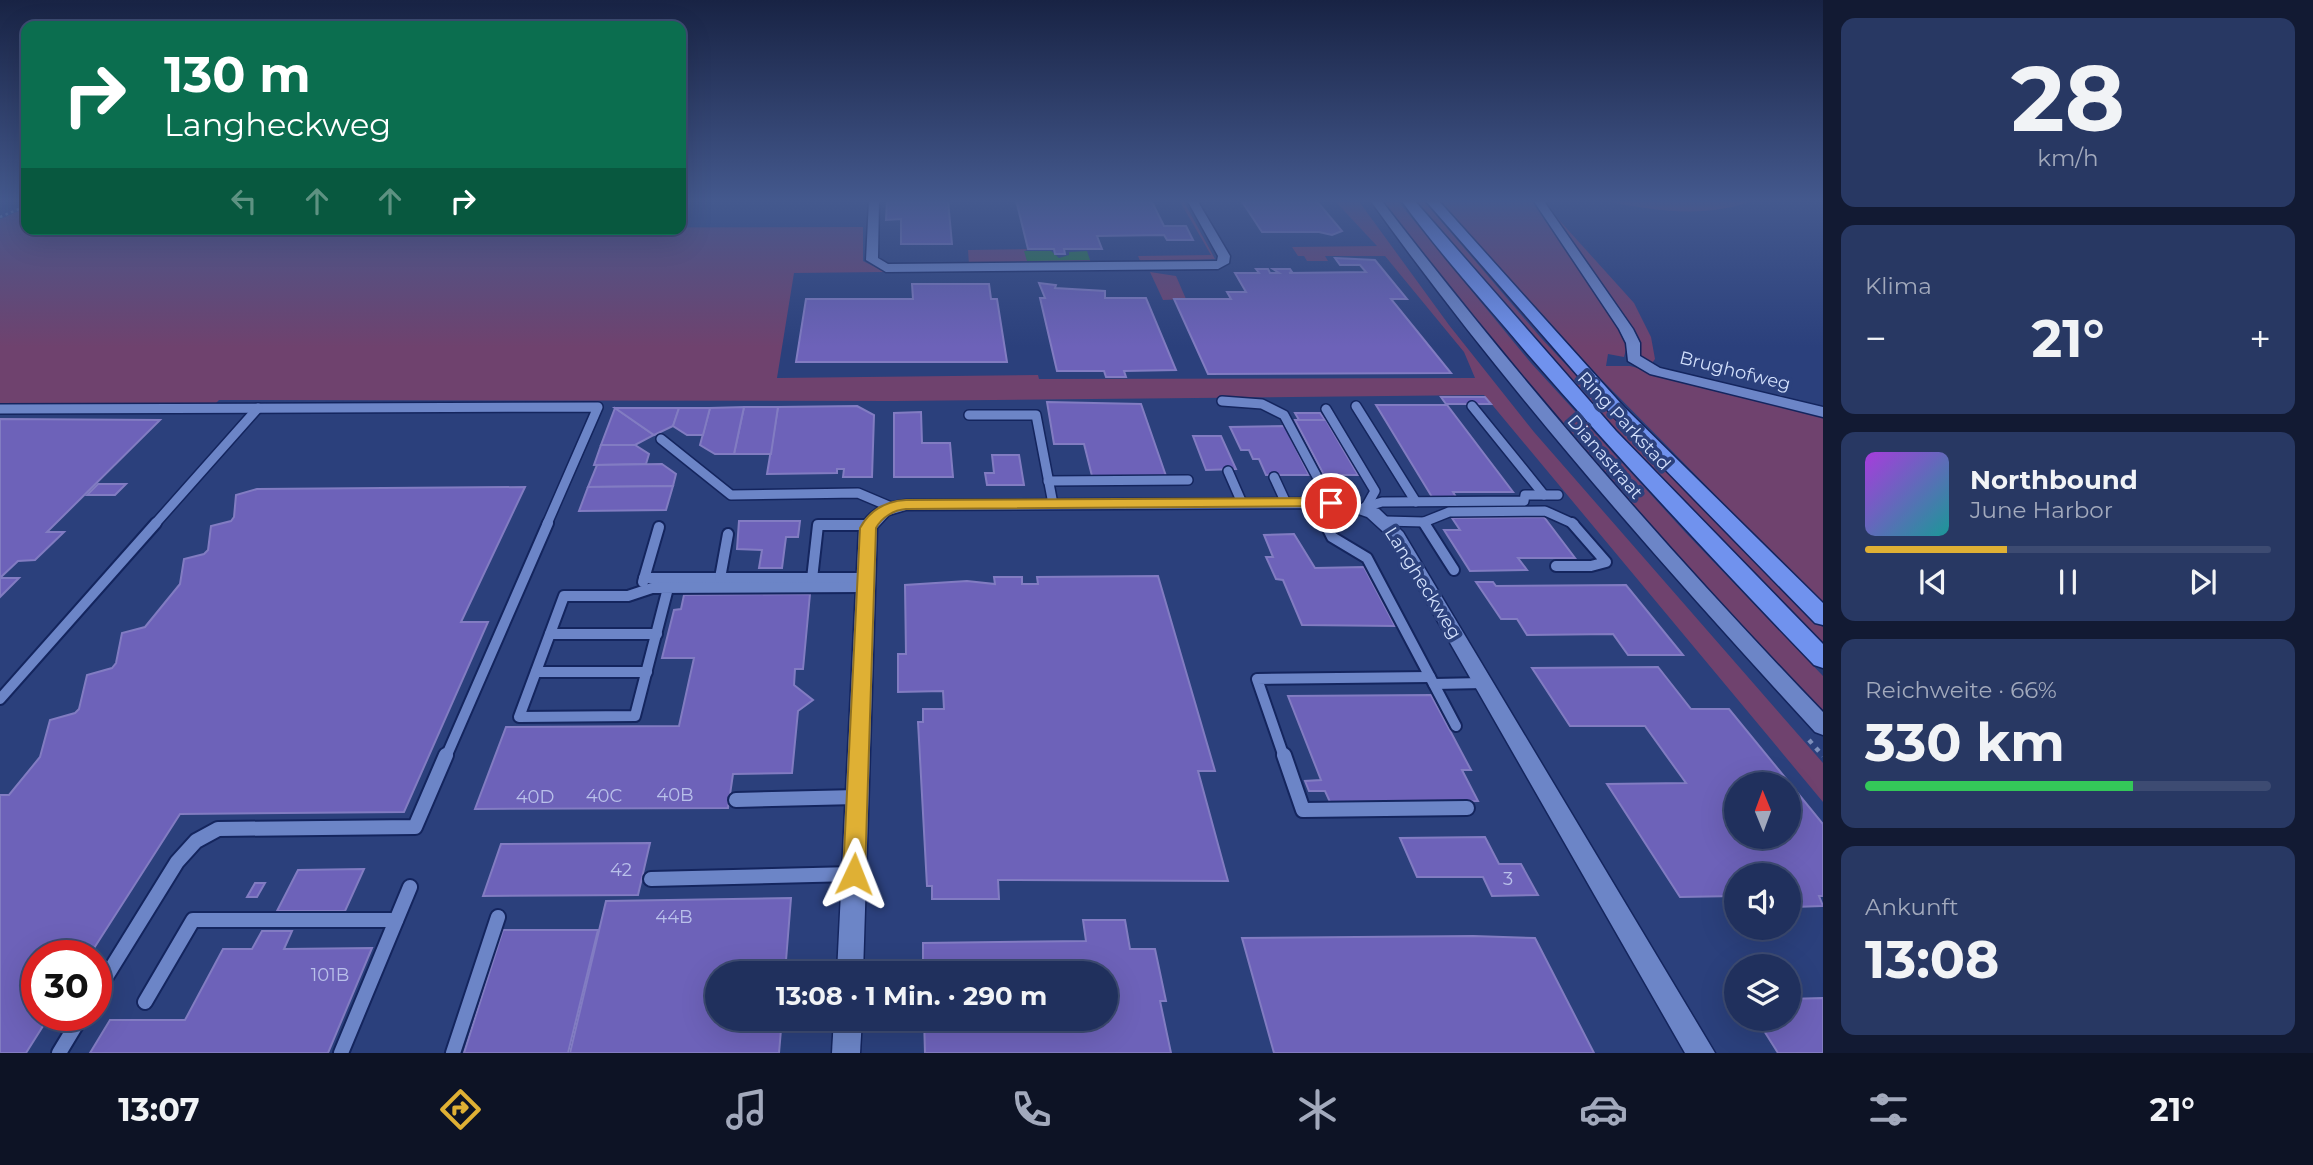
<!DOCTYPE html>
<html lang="de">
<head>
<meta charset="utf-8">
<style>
	:root { --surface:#20305d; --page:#283863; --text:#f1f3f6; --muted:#a2a9bc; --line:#3d4b72; --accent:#dfb034 }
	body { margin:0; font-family:Montserrat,sans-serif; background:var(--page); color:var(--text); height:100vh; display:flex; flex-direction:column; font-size:26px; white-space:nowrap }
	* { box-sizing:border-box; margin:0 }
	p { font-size:23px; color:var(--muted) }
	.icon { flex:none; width:38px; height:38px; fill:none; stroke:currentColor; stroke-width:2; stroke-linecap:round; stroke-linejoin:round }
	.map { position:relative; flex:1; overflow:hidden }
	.sheet { display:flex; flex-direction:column; gap:18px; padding:18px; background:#121a33; width:490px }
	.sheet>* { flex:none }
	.guide { position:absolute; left:21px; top:21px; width:665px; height:214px; border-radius:14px; box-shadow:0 7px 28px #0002,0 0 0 2px var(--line); background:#0b6e4f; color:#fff; overflow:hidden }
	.needle { width:46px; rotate:359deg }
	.controls { position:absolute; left:1724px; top:772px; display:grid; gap:14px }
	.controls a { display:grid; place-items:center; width:77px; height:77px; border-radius:50%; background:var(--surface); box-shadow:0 7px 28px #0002,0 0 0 2px var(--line); font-size:35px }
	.speed { position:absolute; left:21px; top:940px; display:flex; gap:14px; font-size:35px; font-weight:700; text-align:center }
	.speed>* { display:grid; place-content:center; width:91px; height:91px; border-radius:50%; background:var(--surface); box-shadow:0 7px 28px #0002,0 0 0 2px var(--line); line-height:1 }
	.speed .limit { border:10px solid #d22; background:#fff; color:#111 }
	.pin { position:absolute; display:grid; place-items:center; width:60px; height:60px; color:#fff; margin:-30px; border:4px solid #fff; border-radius:50%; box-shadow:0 2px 7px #0007 }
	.me { position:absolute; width:77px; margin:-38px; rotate:2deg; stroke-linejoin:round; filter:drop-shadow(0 0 5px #0008) }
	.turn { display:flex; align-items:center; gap:24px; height:147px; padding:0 28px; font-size:32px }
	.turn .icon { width:91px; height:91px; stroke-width:2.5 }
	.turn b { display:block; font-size:49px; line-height:60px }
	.lanes { display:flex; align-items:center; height:66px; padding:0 28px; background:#0003; justify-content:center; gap:35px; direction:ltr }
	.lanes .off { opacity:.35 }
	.big { font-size:52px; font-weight:700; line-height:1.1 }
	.sheet .widget { flex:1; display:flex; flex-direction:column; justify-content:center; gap:10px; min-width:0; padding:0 24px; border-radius:14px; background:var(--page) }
	.sheet .dial { align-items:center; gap:0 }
	.dial b { font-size:91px; line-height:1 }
	.song { display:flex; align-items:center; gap:21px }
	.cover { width:84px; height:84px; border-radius:10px; background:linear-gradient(135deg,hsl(280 70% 55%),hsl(180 70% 35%)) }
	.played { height:7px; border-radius:4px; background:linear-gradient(90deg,var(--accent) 35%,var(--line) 35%) }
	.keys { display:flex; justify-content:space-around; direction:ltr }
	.heat { display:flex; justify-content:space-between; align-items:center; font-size:38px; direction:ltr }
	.charge { height:10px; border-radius:5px; background:linear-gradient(90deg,#34c759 66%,var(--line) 0) }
	.trip { position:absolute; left:705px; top:961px; width:413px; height:70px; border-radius:35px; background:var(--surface); box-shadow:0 7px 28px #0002,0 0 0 2px var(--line); font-weight:700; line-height:70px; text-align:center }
	.tabs { display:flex; height:112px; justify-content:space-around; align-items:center; background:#0d1325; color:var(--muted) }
	.tabs .icon { width:49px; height:49px }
	.tabs .current { color:var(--accent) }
	.tabs b { font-size:32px; color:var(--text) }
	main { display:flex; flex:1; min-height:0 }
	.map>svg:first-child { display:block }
</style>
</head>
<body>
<main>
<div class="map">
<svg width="1823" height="1053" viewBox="0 0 1823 1053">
	<rect width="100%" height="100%" fill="#2b407c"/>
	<!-- green -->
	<g fill="#6f426e">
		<path d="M 1179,200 L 1183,200 L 1215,259 L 1141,263 L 1138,256 L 1211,255 Z"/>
		<path d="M 1334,200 L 1358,200 L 1449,325 L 1534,432 L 1823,763 L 1823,802 L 1484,395 L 895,401 L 219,400 L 216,403 L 0,403 L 0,219 L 26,208 L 26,229 L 863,227 L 863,261 L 885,272 L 794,273 L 777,378 L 1038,375 L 1039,379 L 1475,378 L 1464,352 L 1385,256 L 1325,256 L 1328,261 L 1307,261 L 1304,256 L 1298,256 L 1292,247 L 1377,246 Z"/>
		<path d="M 1382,200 L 1397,200 L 1531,363 L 1685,532 L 1823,676 L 1823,713 C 1669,548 1518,381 1382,200 Z"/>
		<path d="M 1413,200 L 1423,200 L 1541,338 L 1656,461 L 1823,627 L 1823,647 L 1622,440 Z"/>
		<path d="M 1439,200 L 1533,200 L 1628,342 L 1624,357 L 1608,354 L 1606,366 L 1630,366 L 1823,415 L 1823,604 L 1601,379 Z"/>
		<path d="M 1541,200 L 1634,303 L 1651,337 L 1655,359 L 1650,366 L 1641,359 L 1637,341 Z"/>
		<path d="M 1601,200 L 1755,200 C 1706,219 1653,211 1601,200 Z"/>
		<path d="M 1028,249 L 1025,251 L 1027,260 L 1090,260 L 1091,265 L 969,265 L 968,250 Z"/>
		<path d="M 1150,272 L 1176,276 L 1186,299 L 1163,300 Z"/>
	</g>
	<!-- water -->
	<path fill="#247a36" d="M 1024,251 L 1051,251 L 1059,258 L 1069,255 L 1069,252 L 1087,251 L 1090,260 L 1027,261 Z"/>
	<!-- building -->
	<g fill="#6d62b9" stroke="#827cc2" stroke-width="2" fill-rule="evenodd">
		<path d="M 887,200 L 948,200 L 952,244 L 901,244 L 901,219 L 886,220 Z"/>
		<path d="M 1016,200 L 1151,200 L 1164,226 L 1186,226 L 1193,240 L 1167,240 L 1164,235 L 1097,236 L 1102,249 L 1064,249 L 1065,254 L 1055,254 L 1054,249 L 1028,249 Z"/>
		<path d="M 1241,200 L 1316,200 L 1342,231 L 1332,235 L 1319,232 L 1262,232 Z"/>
		<path d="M 1335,258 L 1375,260 L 1407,299 L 1391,299 L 1451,373 L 1208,374 L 1174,299 L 1231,299 L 1227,292 L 1246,292 L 1235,273 L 1259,273 L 1256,269 L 1268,269 L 1270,273 L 1279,273 L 1273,269 L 1290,269 L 1292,272 L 1289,273 L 1366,272 L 1360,265 L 1340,265 Z"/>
		<path d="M 1039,283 L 1056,285 L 1055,288 L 1105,291 L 1105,298 L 1146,298 L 1176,370 L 1124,371 L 1126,377 L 1106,377 L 1104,371 L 1057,371 L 1040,298 L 1045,298 Z"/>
		<path d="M 912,284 L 989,284 L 991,299 L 997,299 L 1007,362 L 796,362 L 806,299 L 913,299 Z"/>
		<path d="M 1441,397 L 1485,397 L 1491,404 L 1446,404 Z"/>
		<path d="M 1047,402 L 1141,404 L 1166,476 L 1092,476 L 1084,444 L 1054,444 Z"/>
		<path d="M 1376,405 L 1447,405 L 1513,492 L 1453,492 L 1456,497 L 1432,497 Z"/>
		<path d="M 857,406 L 874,415 L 872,477 L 843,477 L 844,469 L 837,469 L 837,473 L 767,474 L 778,407 Z"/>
		<path d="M 744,407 L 778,407 L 771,454 L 734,454 Z"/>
		<path d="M 744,407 L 734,454 L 715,454 L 700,445 L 710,408 Z"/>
		<path d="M 615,408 L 654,435 L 635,445 L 601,445 Z"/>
		<path d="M 615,408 L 679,408 L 673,426 L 654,435 Z"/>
		<path d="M 679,408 L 710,408 L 703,435 L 687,435 L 673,426 Z"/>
		<path d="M 921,412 L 922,443 L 950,443 L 953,477 L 894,477 L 894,413 Z"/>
		<path d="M 1295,413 L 1320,413 L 1325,420 L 1299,420 Z"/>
		<path d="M 0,419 L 160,420 L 47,532 L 64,532 L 35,560 L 18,561 L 0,578 L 19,578 L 0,597 Z"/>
		<path d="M 1295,420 L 1326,420 L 1358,475 L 1324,475 Z"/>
		<path d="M 1285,426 L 1309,475 L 1266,475 L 1259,459 L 1253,459 L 1249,450 L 1241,450 L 1230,427 Z"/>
		<path d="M 1193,436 L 1221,436 L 1236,469 L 1206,470 Z"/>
		<path d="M 601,445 L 635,445 L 649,454 L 646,464 L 594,465 Z"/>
		<path d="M 992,455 L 1019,455 L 1024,485 L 987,485 L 985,473 L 994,473 Z"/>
		<path d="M 662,464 L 676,474 L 673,486 L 588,487 L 597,465 Z"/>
		<path d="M 98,484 L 126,484 L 115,495 L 87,495 Z"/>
		<path d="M 673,486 L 666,510 L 579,511 L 588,487 Z"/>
		<path d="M 525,487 L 461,622 L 488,622 L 404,812 L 180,814 L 89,956 L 37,956 L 37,1015 L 50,1015 L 26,1053 L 0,1053 L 0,795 L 9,795 L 40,757 L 50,720 L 75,713 L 79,709 L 87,675 L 112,668 L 116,663 L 122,633 L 145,627 L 180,584 L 184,559 L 204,554 L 208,550 L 211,526 L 231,521 L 234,517 L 236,495 L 257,489 Z"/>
		<path d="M 1544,517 L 1575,558 L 1518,558 L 1527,570 L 1470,571 L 1444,530 L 1460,530 L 1452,518 Z"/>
		<path d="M 739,521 L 800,521 L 798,537 L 786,537 L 782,568 L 759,568 L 762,550 L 737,549 Z"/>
		<path d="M 1294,534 L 1315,568 L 1364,567 L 1395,626 L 1302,625 L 1283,580 L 1276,579 L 1266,557 L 1273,557 L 1264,535 Z"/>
		<path d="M 1158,576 L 1215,771 L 1198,771 L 1228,881 L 998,880 L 999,899 L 932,899 L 932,886 L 927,886 L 918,722 L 923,722 L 923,709 L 944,709 L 943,691 L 898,692 L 898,654 L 906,654 L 905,585 L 967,581 L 995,584 L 994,577 L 1022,577 L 1022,584 L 1038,584 L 1037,577 Z"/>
		<path d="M 1476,582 L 1493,582 L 1496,586 L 1626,585 L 1683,655 L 1628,655 L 1613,634 L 1527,635 L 1517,619 L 1501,619 Z"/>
		<path d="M 810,594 L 803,669 L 795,669 L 794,685 L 813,700 L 798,711 L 792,773 L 733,774 L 728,808 L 475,809 L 506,727 L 679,726 L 694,658 L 662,658 L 674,610 L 681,609 L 684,595 Z"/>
		<path d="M 1658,667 L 1691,709 L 1729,709 L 1823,824 L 1823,896 L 1819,896 L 1823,906 L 1794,907 L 1788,899 L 1788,875 L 1736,875 L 1736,896 L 1680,897 L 1607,784 L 1686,783 L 1645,726 L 1570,726 L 1532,668 ZM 1736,784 L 1788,784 L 1788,836 L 1736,836 Z"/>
		<path d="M 1431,695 L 1471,770 L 1462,770 L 1478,801 L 1330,802 L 1325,791 L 1309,791 L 1305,781 L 1321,780 L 1288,696 Z"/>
		<path d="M 1485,837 L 1499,864 L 1521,864 L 1538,895 L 1492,896 L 1483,877 L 1417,877 L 1400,838 Z"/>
		<path d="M 650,843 L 638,895 L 483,896 L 501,844 Z"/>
		<path d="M 364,869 L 345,911 L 277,911 L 298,870 Z"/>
		<path d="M 255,883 L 265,883 L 257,897 L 247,897 Z"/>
		<path d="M 791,898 L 785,973 L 718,973 L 718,1018 L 782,1018 L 779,1053 L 570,1053 L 606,901 Z"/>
		<path d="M 1083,920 L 1125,920 L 1130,949 L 1155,949 L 1166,1001 L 1160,1001 L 1171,1053 L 925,1053 L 924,1018 L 1106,1018 L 1106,973 L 923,973 L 923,943 L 1086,941 Z"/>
		<path d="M 503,930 L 598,930 L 568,1053 L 464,1053 Z"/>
		<path d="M 262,931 L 292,931 L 284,949 L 372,948 L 328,1053 L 90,1053 L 110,1020 L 185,1020 L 223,949 L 252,949 Z"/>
		<path d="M 1473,936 L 1535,938 L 1594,1053 L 1274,1053 L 1242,938 Z"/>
		<path d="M 1823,998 L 1823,1053 L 1778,1053 L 1756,1018 L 1788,1018 L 1788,999 Z"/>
	</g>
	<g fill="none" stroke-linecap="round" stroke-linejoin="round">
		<defs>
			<g id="lane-far2">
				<path d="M 1222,401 L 1262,404 L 1284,415 L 1331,503"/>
				<path d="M 1356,406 L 1416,502"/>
				<path d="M 1472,406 L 1544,495"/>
				<path d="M 0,409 L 598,407 L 547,524"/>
				<path d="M 1326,409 L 1375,491 L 1366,507"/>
				<path d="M 969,415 L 1036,415 L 1053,504"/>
				<path d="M 661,439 L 731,495 L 858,493 L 891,507"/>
				<path d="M 1228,471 L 1242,503"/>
				<path d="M 1274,477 L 1286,503"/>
				<path d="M 1048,481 L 1188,480"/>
				<path d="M 1315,503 L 1326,524"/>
				<path d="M 1365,507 L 1382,502 L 1524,501 L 1525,495 L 1558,495"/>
				<path d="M 1385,521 L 1424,522 L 1449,512 L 1545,511 L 1574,524"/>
				<path d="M 1424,522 L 1426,524"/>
				<path d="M 155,524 L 258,408"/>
			</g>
			<g id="lane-far1">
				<path d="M 1325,523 L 1332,537 L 1367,558 L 1456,726"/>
				<path d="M 1424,523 L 1454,570"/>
				<path d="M 1556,566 L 1591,566 L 1606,562 L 1572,523"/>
				<path d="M 644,578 L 866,578"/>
				<path d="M 720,578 L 728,534"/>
				<path d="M 812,579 L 818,525 L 869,525"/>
				<path d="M 643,582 L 659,527"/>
				<path d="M 668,588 L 635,716 L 519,717 L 564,596 L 628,596 L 652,588 L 865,587"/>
				<path d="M 550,634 L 657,634"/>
				<path d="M 536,672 L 647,672"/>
				<path d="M 1434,684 L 1483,683"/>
				<path d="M 0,699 L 156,523"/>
				<path d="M 446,757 L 548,523"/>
				<path d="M 1284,757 L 1257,679 L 1430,677"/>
			</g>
			<g id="lane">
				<path d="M 1284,755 L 1303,810 L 1467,808"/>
				<path d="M 736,800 L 857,797"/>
				<path d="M 651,879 L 853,874"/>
				<path d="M 96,993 L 177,862 L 196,841 L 218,829 L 415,827 L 446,755"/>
				<path d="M 145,1002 L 193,920 L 396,920"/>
				<path d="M 59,1053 L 82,1015"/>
				<path d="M 341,1053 L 410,887"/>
				<path d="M 453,1053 L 498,917"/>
			</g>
			<g id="street">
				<path d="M 869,200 L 879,200 L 878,258 L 888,264 L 1217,261 L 1218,256 L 1187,200 L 1197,200 L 1230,256 L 1229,263 L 1218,269 L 886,272 L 866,260 Z"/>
				<path d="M 1370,200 L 1381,200 C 1519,379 1666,549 1823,712 L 1823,735 L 1815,732 C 1659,562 1505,388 1370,200 Z"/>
				<path d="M 1533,200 L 1543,200 L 1633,329 L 1640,343 L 1640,356 L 1660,368 L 1823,407 L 1823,417 L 1650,374 L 1628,361 L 1626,343 L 1619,329 Z"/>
				<path d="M 1341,498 L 1379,509 L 1403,532 L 1715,1053 L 1685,1053 L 1390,538 L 1367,517 L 1341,508 L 906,510 L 889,515 L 877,528 L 863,973 L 837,973 L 859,528 C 870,509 884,502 906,500 Z"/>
				<path d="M 834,1018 L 862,1018 L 860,1053 L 832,1053 Z"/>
			</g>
			<g id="highway">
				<path d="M 1401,200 L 1414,200 L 1616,431 L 1823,644 L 1823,668 L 1814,665 C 1716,563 1619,459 1526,352 C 1484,302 1439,253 1401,200 Z"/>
				<path d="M 1425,200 L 1438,200 L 1624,407 L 1823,603 L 1823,625 L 1815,623 L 1612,415 Z"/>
			</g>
		</defs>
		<!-- lane-far2 casing -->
		<use href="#lane-far2" stroke="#14255e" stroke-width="12"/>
		<!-- lane-far1 casing -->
		<use href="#lane-far1" stroke="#14255e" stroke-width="14"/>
		<!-- lane casing -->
		<use href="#lane" stroke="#14255e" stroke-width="18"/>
		<!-- street casing -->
		<use href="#street" stroke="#14255e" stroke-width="3"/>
		<!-- highway casing -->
		<use href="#highway" stroke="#14255e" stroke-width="3"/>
		<!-- path-far1 -->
		<path stroke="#7e8fbb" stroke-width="2.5" stroke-dasharray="2.5 3.5" stroke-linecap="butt" d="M 0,217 L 26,206"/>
		<!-- path -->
		<path stroke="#7e8fbb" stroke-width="4.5" stroke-dasharray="4.5 6" stroke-linecap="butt" d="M 1809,740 L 1823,756"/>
		<!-- lane-far2 -->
		<use href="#lane-far2" stroke="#6c85c7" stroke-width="9"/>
		<!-- lane-far1 -->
		<use href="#lane-far1" stroke="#6c85c7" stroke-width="10"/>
		<!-- lane -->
		<use href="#lane" stroke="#6c85c7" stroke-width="14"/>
		<!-- street -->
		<use href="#street" fill="#6c85c7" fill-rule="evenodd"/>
		<!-- highway -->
		<use href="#highway" fill="#7092ee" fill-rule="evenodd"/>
	</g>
	<!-- sky -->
	<linearGradient id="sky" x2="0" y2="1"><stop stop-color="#182344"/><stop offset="0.58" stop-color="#44598e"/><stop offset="1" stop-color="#44598e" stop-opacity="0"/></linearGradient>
	<rect width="1823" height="347" fill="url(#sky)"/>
	<!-- route -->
	<path fill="#dfb034" stroke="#917222" stroke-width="2" d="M 1331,498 L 1339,503 L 1337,506 L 906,509 C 894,510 882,517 876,528 L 865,874 L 862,881 L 854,884 L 846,881 L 843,874 L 860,528 C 870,510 885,501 906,500 Z"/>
	<g text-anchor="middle" stroke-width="7" stroke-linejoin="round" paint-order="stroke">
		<!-- street labels -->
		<g font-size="18" fill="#d2dffb" stroke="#2b407c">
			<text transform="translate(1735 371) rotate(14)" y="6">Brughofweg</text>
			<text transform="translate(1624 421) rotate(47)" y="6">Ring Parkstad</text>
			<text transform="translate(1605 457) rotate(49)" y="6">Dianastraat</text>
			<text transform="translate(1423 583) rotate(58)" y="6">Langheckweg</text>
		</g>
		<!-- near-number labels -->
		<g font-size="18" fill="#b9c0ea">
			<text x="675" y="801">40B</text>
			<text x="604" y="802">40C</text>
			<text x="535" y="803">40D</text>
			<text x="621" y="876">42</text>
			<text x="1508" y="885">3</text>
			<text x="674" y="923">44B</text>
			<text x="330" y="981">101B</text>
		</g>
	</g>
</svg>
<div class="controls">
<a><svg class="needle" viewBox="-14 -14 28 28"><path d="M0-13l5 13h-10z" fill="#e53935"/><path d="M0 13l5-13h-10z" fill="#a2a9bc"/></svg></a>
<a><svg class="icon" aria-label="sound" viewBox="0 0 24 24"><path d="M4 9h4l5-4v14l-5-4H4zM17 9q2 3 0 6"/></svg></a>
<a><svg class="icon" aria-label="layers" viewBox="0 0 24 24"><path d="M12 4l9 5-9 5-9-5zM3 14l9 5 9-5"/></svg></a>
</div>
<div class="speed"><div class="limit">30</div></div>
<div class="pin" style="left:1331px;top:503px;background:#d93025"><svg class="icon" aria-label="arrive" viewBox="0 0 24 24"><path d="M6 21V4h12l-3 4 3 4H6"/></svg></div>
<svg class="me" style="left:854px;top:874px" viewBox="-20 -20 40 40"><path d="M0-17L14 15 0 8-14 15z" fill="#dfb034" stroke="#fff" stroke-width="4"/></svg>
<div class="trip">13:08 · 1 Min. · 290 m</div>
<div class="guide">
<div class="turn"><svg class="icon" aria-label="right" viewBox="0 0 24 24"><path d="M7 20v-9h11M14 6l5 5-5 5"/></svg><div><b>130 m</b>Langheckweg</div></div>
<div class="lanes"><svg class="icon off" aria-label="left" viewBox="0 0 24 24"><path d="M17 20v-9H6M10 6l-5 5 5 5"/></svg><svg class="icon off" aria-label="ahead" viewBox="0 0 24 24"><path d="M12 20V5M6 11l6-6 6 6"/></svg><svg class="icon off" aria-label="ahead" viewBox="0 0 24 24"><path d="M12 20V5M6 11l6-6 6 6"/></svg><svg class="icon" aria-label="right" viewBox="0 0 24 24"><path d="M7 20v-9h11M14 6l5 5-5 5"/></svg></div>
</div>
</div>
<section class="sheet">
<div class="widget dial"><b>28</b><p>km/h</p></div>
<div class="widget"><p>Klima</p>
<div class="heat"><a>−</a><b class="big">21°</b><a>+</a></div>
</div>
<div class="widget">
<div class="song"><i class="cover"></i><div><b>Northbound</b><p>June Harbor</p></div></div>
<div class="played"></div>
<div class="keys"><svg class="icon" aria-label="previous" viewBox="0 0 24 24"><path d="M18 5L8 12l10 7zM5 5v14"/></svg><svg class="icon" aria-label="pause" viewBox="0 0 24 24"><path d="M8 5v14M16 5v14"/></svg><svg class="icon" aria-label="next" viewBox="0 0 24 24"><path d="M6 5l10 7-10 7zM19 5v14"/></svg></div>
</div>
<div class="widget"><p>Reichweite · 66%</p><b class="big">330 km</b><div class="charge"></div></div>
<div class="widget"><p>Ankunft</p><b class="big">13:08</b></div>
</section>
</main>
<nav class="tabs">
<b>13:07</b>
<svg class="icon current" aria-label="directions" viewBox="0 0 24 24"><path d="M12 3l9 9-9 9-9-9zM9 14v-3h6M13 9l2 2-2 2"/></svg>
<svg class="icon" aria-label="music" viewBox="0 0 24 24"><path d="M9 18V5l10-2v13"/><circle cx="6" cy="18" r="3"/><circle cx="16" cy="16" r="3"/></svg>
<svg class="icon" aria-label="phone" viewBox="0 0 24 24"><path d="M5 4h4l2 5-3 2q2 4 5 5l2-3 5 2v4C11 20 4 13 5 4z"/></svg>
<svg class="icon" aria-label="climate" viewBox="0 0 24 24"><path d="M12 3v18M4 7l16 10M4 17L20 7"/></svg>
<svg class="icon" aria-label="car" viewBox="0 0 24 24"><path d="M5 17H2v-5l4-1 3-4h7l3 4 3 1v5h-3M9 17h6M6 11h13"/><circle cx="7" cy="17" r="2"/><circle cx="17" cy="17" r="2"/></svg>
<svg class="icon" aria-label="filters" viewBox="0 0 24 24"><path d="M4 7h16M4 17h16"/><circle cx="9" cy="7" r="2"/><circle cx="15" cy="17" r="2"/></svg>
<b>21°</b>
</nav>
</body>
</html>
